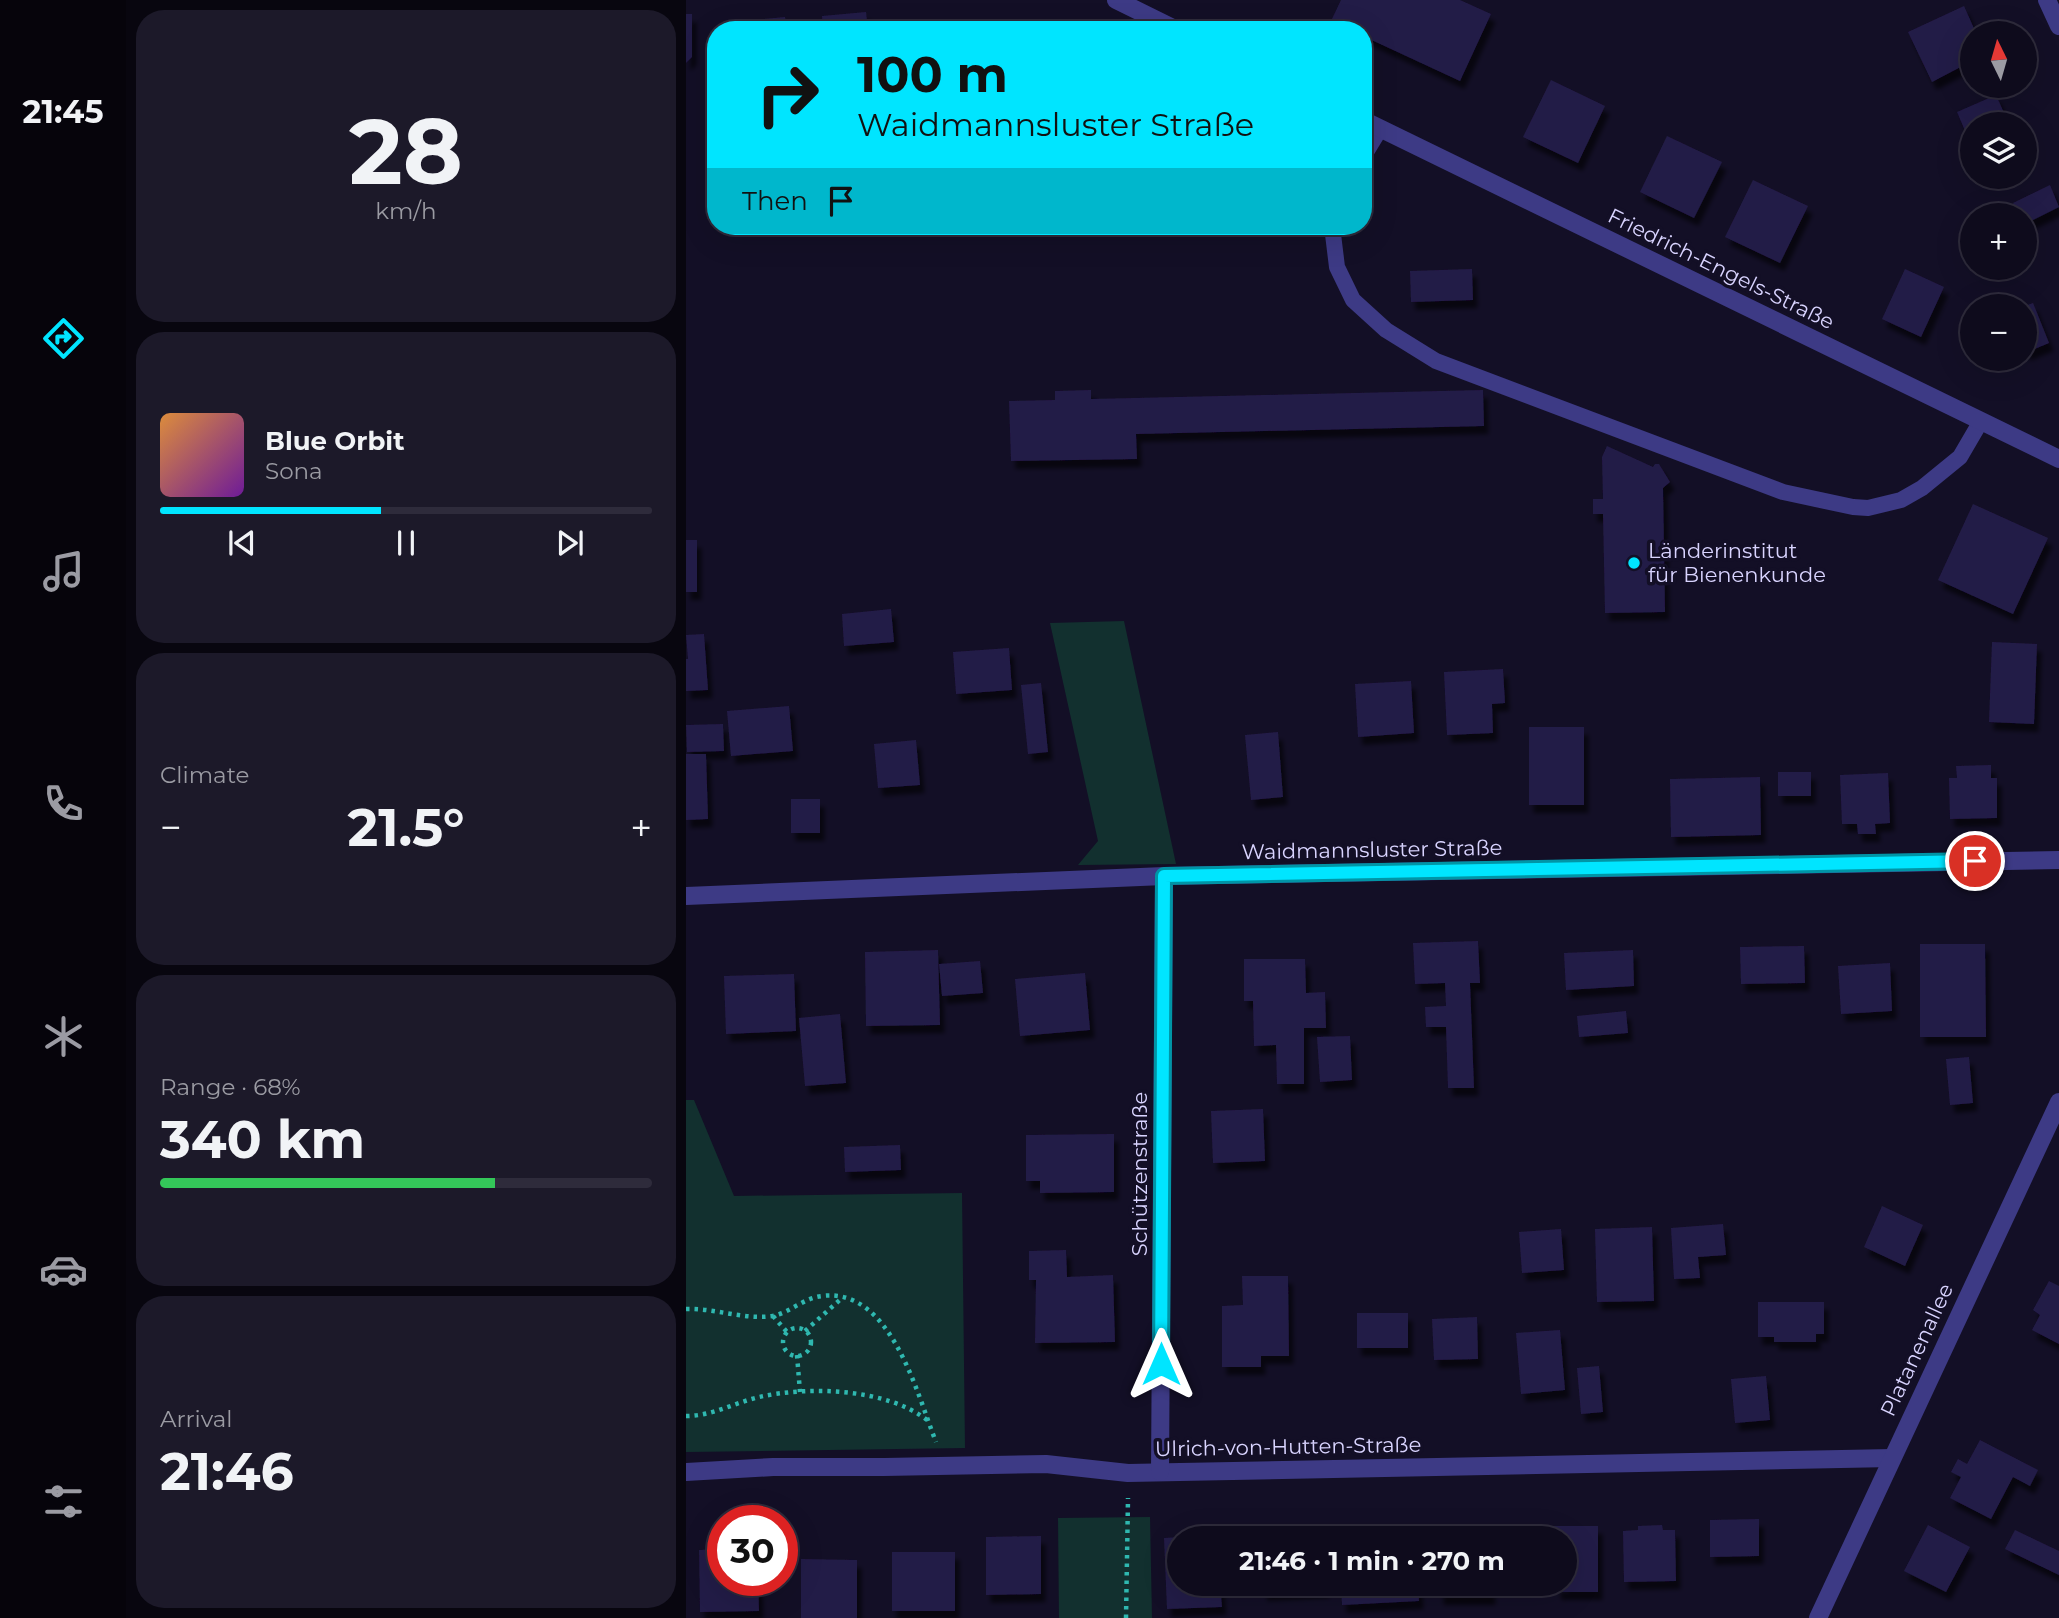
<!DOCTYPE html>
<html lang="en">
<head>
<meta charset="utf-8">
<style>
	:root { --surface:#0e0b1c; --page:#1c1929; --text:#f1f3f6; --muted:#9b9ba3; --line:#2e2b3b; --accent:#00e5ff }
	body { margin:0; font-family:Montserrat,sans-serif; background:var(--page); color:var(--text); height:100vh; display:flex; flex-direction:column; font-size:26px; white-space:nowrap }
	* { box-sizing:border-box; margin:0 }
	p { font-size:23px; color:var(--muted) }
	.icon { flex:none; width:38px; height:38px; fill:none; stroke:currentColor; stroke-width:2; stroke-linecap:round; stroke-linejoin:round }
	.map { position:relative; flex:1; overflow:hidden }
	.side { display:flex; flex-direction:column; gap:10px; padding:10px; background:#08060f; width:560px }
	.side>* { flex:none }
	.banner { position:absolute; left:21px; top:21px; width:665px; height:214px; border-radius:28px; box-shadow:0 7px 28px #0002,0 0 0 2px var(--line); background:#00e5ff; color:#111; overflow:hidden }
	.needle { width:46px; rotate:355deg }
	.fabs { position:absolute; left:1274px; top:21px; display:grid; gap:14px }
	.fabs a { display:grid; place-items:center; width:77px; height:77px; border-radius:50%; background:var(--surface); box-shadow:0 7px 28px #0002,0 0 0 2px var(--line); font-size:35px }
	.speed { position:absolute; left:21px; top:1505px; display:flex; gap:14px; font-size:35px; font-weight:700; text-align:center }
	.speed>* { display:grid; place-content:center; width:91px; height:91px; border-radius:50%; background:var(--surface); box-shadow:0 7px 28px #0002,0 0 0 2px var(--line); line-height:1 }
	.speed .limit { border:10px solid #d22; background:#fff; color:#111 }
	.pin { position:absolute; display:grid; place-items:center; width:60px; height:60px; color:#fff; margin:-30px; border:4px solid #fff; border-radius:50%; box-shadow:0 2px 7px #0007 }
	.me { position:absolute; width:77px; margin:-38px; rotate:0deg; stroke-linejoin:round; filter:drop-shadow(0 0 5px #0008) }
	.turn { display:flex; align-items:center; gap:24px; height:147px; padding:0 35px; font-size:32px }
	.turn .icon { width:91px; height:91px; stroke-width:2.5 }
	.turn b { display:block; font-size:49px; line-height:60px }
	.then { display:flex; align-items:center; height:66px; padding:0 35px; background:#0003; gap:14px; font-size:26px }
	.big { font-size:52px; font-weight:700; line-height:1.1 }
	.side .widget { flex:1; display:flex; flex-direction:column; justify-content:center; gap:10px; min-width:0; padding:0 24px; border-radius:28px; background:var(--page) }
	.side .dial { align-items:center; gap:0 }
	.dial b { font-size:91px; line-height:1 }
	.song { display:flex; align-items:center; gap:21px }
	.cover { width:84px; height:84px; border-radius:10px; background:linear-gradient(135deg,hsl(30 70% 55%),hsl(280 70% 35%)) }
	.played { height:7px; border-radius:4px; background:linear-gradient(90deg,var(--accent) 45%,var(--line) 45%) }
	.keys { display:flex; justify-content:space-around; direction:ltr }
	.heat { display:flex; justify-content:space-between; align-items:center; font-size:38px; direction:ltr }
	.charge { height:10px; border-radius:5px; background:linear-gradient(90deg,#34c759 68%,var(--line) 0) }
	.trip { position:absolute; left:481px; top:1526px; width:410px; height:70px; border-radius:35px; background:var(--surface); box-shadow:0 7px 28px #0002,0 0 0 2px var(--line); font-weight:700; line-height:70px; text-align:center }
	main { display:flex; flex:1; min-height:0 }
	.tabs { display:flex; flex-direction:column; width:126px; justify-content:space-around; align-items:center; background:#06040b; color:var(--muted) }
	.tabs .icon { width:49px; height:49px }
	.tabs .on { color:var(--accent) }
	.tabs b { font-size:32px; color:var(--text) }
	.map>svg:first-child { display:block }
</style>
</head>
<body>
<main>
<nav class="tabs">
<b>21:45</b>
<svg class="icon on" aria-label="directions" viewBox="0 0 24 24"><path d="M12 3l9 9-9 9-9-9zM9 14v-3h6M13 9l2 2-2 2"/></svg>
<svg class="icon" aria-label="music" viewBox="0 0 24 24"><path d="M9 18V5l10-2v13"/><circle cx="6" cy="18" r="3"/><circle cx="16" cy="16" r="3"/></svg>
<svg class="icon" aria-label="phone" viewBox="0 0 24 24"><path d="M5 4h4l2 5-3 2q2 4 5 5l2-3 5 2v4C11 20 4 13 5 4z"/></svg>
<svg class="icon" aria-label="climate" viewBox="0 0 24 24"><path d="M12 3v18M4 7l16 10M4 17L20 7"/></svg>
<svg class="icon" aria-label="car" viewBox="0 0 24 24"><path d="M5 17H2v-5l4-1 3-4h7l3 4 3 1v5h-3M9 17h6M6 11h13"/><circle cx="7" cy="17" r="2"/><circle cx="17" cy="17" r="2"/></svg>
<svg class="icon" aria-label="filters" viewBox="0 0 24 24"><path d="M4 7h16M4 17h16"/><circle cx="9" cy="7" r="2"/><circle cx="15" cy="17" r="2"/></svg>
</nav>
<section class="side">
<div class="widget dial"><b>28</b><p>km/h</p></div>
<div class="widget">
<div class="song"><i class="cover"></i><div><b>Blue Orbit</b><p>Sona</p></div></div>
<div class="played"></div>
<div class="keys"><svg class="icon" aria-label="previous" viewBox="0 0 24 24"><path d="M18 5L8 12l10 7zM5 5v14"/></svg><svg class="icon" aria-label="pause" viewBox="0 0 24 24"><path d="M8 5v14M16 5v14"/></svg><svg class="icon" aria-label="next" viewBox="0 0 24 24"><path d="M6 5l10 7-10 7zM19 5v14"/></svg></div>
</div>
<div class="widget"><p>Climate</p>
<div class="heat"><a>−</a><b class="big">21.5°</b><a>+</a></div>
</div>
<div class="widget"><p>Range · 68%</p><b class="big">340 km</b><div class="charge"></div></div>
<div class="widget"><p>Arrival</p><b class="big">21:46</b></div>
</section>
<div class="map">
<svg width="1373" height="1618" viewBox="0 0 1373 1618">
	<defs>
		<filter id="shadow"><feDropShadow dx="4.5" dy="8" stdDeviation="2" flood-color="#0009"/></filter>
	</defs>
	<rect width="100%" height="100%" fill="#130f26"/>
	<!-- green -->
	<g fill="#12302f">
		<path d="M 438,621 L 490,864 L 392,865 L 412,841 L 364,623 Z"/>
		<path d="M 0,1100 L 8,1100 L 48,1196 L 276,1193 L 279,1448 L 0,1452 Z"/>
		<path d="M 464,1517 L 466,1618 L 373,1618 L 372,1518 Z"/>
	</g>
	<!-- building -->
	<g fill="#241b47" filter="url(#shadow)">
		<path d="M 655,0 L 774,0 L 805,14 L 774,81 L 677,36 L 677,30 L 663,30 L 645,21 Z"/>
		<path d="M 1278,6 L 1290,33 L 1286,33 L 1286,61 L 1246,82 L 1222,32 Z"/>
		<path d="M 180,12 L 182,30 L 137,30 L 136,16 Z"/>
		<path d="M 0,14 L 6,14 L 6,57 L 0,63 Z"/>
		<path d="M 99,17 L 101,30 L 55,30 L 55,21 Z"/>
		<path d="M 249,19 L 250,30 L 205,30 L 204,23 Z"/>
		<path d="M 865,80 L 919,106 L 892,163 L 837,137 Z"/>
		<path d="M 1310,95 L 1323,124 L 1286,124 L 1286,147 L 1271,112 Z"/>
		<path d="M 981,136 L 1036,162 L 1008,218 L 954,192 Z"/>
		<path d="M 1067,180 L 1122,206 L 1094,263 L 1039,237 Z"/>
		<path d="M 1364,185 L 1373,207 L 1339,224 L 1339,215 L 1333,215 L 1327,203 Z"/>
		<path d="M 786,269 L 787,300 L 725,302 L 724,271 Z"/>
		<path d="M 1219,269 L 1258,287 L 1235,337 L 1196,319 Z"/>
		<path d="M 1347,303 L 1363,343 L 1339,353 L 1339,306 Z"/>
		<path d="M 405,390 L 405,399 L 797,390 L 798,426 L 450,434 L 451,459 L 325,461 L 323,401 L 369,400 L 369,391 Z"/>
		<path d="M 921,446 L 967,467 L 969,464 L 973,464 L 984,482 L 977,488 L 979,612 L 919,613 L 917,514 L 907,514 L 907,499 L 917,499 L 916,457 Z"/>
		<path d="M 1287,504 L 1362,538 L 1327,614 L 1252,580 Z"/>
		<rect x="0" y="540" width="11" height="52"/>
		<path d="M 205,609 L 208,642 L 158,646 L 156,614 Z"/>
		<path d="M 18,634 L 22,690 L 0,691 L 0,659 L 2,659 L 0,635 Z"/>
		<path d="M 1306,642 L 1351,644 L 1348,724 L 1303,722 Z"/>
		<path d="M 323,648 L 326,690 L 270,694 L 267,652 Z"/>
		<path d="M 817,669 L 819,703 L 806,704 L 807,733 L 761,735 L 758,672 Z"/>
		<path d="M 725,681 L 728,733 L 672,737 L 669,684 Z"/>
		<path d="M 355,683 L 362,752 L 342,754 L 335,685 Z"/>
		<path d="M 103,706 L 107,751 L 45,756 L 41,711 Z"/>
		<path d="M 37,724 L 38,751 L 1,752 L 0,725 Z"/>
		<rect x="843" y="727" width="55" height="78"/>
		<path d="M 592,732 L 597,797 L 565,800 L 559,735 Z"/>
		<path d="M 230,740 L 234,785 L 192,788 L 188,744 Z"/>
		<path d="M 0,754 L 20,754 L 22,819 L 0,820 Z"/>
		<path d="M 1305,765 L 1305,778 L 1311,778 L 1311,818 L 1264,819 L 1263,778 L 1271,778 L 1270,766 Z"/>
		<rect x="1092" y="772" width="33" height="24"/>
		<path d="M 1202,773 L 1204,823 L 1189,824 L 1190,834 L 1172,834 L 1171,824 L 1156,824 L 1154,775 Z"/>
		<path d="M 1074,777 L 1075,835 L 985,837 L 984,779 Z"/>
		<rect x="105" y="799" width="29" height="34"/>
		<path d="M 792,941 L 794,983 L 784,983 L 788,1088 L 762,1088 L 760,1027 L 740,1027 L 739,1007 L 760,1006 L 759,983 L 729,984 L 727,943 Z"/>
		<path d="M 1234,944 L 1299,944 L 1300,1037 L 1234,1037 Z"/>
		<path d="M 1118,946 L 1119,983 L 1055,984 L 1054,947 Z"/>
		<path d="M 252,950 L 254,1025 L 180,1026 L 179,952 Z"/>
		<path d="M 947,950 L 948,986 L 880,990 L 878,953 Z"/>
		<path d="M 558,959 L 619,959 L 620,993 L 639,992 L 640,1028 L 618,1028 L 618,1084 L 591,1084 L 590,1045 L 568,1046 L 567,1001 L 558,1001 Z"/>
		<path d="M 294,961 L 297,993 L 256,996 L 253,964 Z"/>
		<path d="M 1204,963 L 1206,1011 L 1155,1014 L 1152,966 Z"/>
		<path d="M 399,973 L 404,1030 L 334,1036 L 329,979 Z"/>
		<path d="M 108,974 L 110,1031 L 40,1034 L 38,976 Z"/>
		<path d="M 940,1011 L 942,1033 L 893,1037 L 891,1016 Z"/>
		<path d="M 154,1014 L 160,1083 L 119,1086 L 113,1018 Z"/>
		<path d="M 664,1036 L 666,1080 L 634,1082 L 631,1037 Z"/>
		<path d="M 1283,1057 L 1287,1103 L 1264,1105 L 1260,1059 Z"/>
		<path d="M 577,1109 L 579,1161 L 527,1163 L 525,1111 Z"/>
		<path d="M 428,1134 L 428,1192 L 354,1193 L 354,1181 L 340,1181 L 340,1135 Z"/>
		<path d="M 214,1145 L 215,1170 L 159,1172 L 158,1147 Z"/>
		<path d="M 1196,1206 L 1237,1225 L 1219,1266 L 1178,1247 Z"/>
		<path d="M 1037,1224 L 1040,1255 L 1012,1257 L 1014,1278 L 988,1279 L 985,1228 Z"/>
		<path d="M 966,1227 L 968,1301 L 911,1302 L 909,1229 Z"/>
		<path d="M 875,1229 L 878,1270 L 836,1273 L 833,1232 Z"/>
		<path d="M 380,1250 L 381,1277 L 427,1275 L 429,1342 L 349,1343 L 350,1280 L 343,1280 L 343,1251 Z"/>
		<path d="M 556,1276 L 602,1276 L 603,1356 L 575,1356 L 575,1367 L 536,1367 L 536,1306 L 557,1305 Z"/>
		<path d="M 1363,1281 L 1373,1286 L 1373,1344 L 1346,1330 L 1354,1315 L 1347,1310 Z"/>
		<path d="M 1072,1302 L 1138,1302 L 1138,1334 L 1130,1334 L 1130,1342 L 1088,1342 L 1088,1337 L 1072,1337 Z"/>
		<rect x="671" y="1313" width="51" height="35"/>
		<path d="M 791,1317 L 792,1359 L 748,1360 L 746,1319 Z"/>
		<path d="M 874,1330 L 879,1390 L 835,1394 L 830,1333 Z"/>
		<path d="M 913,1366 L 917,1412 L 895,1414 L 891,1368 Z"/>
		<path d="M 1080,1376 L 1084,1420 L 1049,1423 L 1045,1379 Z"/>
		<path d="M 1294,1440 L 1352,1470 L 1344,1486 L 1327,1477 L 1305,1519 L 1264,1498 L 1275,1477 L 1265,1472 L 1272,1459 L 1281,1464 Z"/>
		<path d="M 1073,1519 L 1073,1556 L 1024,1557 L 1024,1520 Z"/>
		<path d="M 729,1524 L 730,1538 L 653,1538 L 652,1528 Z"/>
		<path d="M 976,1525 L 977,1530 L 989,1530 L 990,1581 L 938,1582 L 937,1531 L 952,1530 L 952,1526 Z"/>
		<path d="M 1242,1525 L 1284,1547 L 1260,1592 L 1218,1571 Z"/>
		<path d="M 846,1526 L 912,1526 L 912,1592 L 871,1592 L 870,1584 L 878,1584 L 878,1538 L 846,1538 Z"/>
		<path d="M 1329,1530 L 1373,1551 L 1373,1575 L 1319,1549 Z"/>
		<rect x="752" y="1531" width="53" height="7"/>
		<path d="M 635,1533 L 636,1538 L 581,1538 L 581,1536 Z"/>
		<path d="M 553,1534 L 553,1538 L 517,1538 L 517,1536 Z"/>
		<path d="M 355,1536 L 355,1594 L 300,1595 L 300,1537 Z"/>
		<path d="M 494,1537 L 494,1584 L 534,1584 L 536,1607 L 481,1609 L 478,1538 Z"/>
		<path d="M 37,1549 L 37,1580 L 72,1580 L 73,1611 L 14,1612 L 13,1550 Z"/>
		<rect x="206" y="1552" width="63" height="59"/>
		<path d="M 115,1559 L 171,1560 L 171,1618 L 115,1618 Z"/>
		<path d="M 576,1584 L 638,1584 L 639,1590 L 577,1593 Z"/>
		<path d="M 655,1584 L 732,1584 L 733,1601 L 656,1605 Z"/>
		<rect x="753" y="1584" width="52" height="13"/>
	</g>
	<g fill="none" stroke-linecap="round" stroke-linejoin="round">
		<!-- path -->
		<g stroke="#2fb8b0" stroke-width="4.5" stroke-dasharray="3.5 5" stroke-linecap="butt">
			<path d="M 0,1309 C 29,1308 58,1320 86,1316 C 104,1313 117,1298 136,1296 C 205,1287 231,1394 250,1442"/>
			<path d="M 87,1316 L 101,1332"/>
			<circle cx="111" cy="1342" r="14"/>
			<path d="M 119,1331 L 156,1298"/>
			<path d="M 111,1355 L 114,1392"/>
			<path d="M 0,1416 C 26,1416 48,1403 73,1397 C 122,1386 200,1388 241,1420"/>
			<path d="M 440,1618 L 442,1498"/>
		</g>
		<!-- service -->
		<g stroke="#3d3a85" stroke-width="16">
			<path d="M 677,157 L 694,129"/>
			<path d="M 646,226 L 651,267 L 667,300 L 700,330 L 750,361 L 1097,492 L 1167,507 L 1182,508 L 1215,500 L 1236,488 L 1274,457 L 1295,421"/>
		</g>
		<!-- minor -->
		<g stroke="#3d3a85" stroke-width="18">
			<path d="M 430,0 L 491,30"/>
			<path d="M 1361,0 L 1373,26"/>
			<path d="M 677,120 L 1373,459"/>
			<path d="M 0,896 L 478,876 L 1373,860"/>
			<path d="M 0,1472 L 87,1467 L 198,1467 L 360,1464 L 442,1473 L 1206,1458"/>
			<path d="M 474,1472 L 478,876"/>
			<path d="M 1132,1618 L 1373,1102"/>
		</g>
	</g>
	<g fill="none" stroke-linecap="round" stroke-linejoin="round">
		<defs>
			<path id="route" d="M 475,1364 L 478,876 L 1289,861"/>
		</defs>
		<!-- route casing -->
		<use href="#route" stroke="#0095a6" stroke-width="18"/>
		<!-- route -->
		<use href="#route" stroke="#00e5ff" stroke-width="12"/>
	</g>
	<!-- markers -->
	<circle fill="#00e5ff" stroke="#130f26" stroke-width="2.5" cx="948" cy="563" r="7"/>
	<g text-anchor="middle" stroke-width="7" stroke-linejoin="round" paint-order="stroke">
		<!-- street labels -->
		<g font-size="21" fill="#d9d4ff" stroke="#130f26">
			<text transform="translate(1035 269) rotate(26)" y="7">Friedrich-Engels-Straße</text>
			<text transform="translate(686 850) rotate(-1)" y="7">Waidmannsluster Straße</text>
			<text transform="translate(454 1174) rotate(-90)" y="7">Schützenstraße</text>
			<text transform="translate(1231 1350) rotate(-65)" y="7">Platanenallee</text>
			<text transform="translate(602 1447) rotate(-1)" y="7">Ulrich-von-Hutten-Straße</text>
		</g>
		<!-- poi labels -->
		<g font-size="21" fill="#d9d4ff" stroke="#130f26" text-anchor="start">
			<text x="962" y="558">Länderinstitut<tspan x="962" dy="24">für Bienenkunde</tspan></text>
		</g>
	</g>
</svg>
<div class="fabs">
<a><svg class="needle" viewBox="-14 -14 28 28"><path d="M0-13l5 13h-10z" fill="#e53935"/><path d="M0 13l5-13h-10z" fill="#9b9ba3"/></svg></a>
<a><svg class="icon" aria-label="layers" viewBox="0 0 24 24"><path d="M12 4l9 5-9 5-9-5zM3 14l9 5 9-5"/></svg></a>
<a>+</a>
<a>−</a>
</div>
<div class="speed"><div class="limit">30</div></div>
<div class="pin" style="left:1289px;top:861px;background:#d93025"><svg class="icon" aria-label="arrive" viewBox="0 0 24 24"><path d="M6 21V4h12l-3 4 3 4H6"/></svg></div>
<svg class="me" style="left:475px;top:1364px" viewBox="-20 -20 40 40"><path d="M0-17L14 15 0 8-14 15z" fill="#00e5ff" stroke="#fff" stroke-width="4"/></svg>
<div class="trip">21:46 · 1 min · 270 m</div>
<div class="banner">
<div class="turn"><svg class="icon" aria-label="right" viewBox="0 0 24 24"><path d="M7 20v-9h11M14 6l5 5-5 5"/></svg><div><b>100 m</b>Waidmannsluster Straße</div></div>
<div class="then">Then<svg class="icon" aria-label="arrive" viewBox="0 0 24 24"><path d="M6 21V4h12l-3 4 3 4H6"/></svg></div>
</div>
</div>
</main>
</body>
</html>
